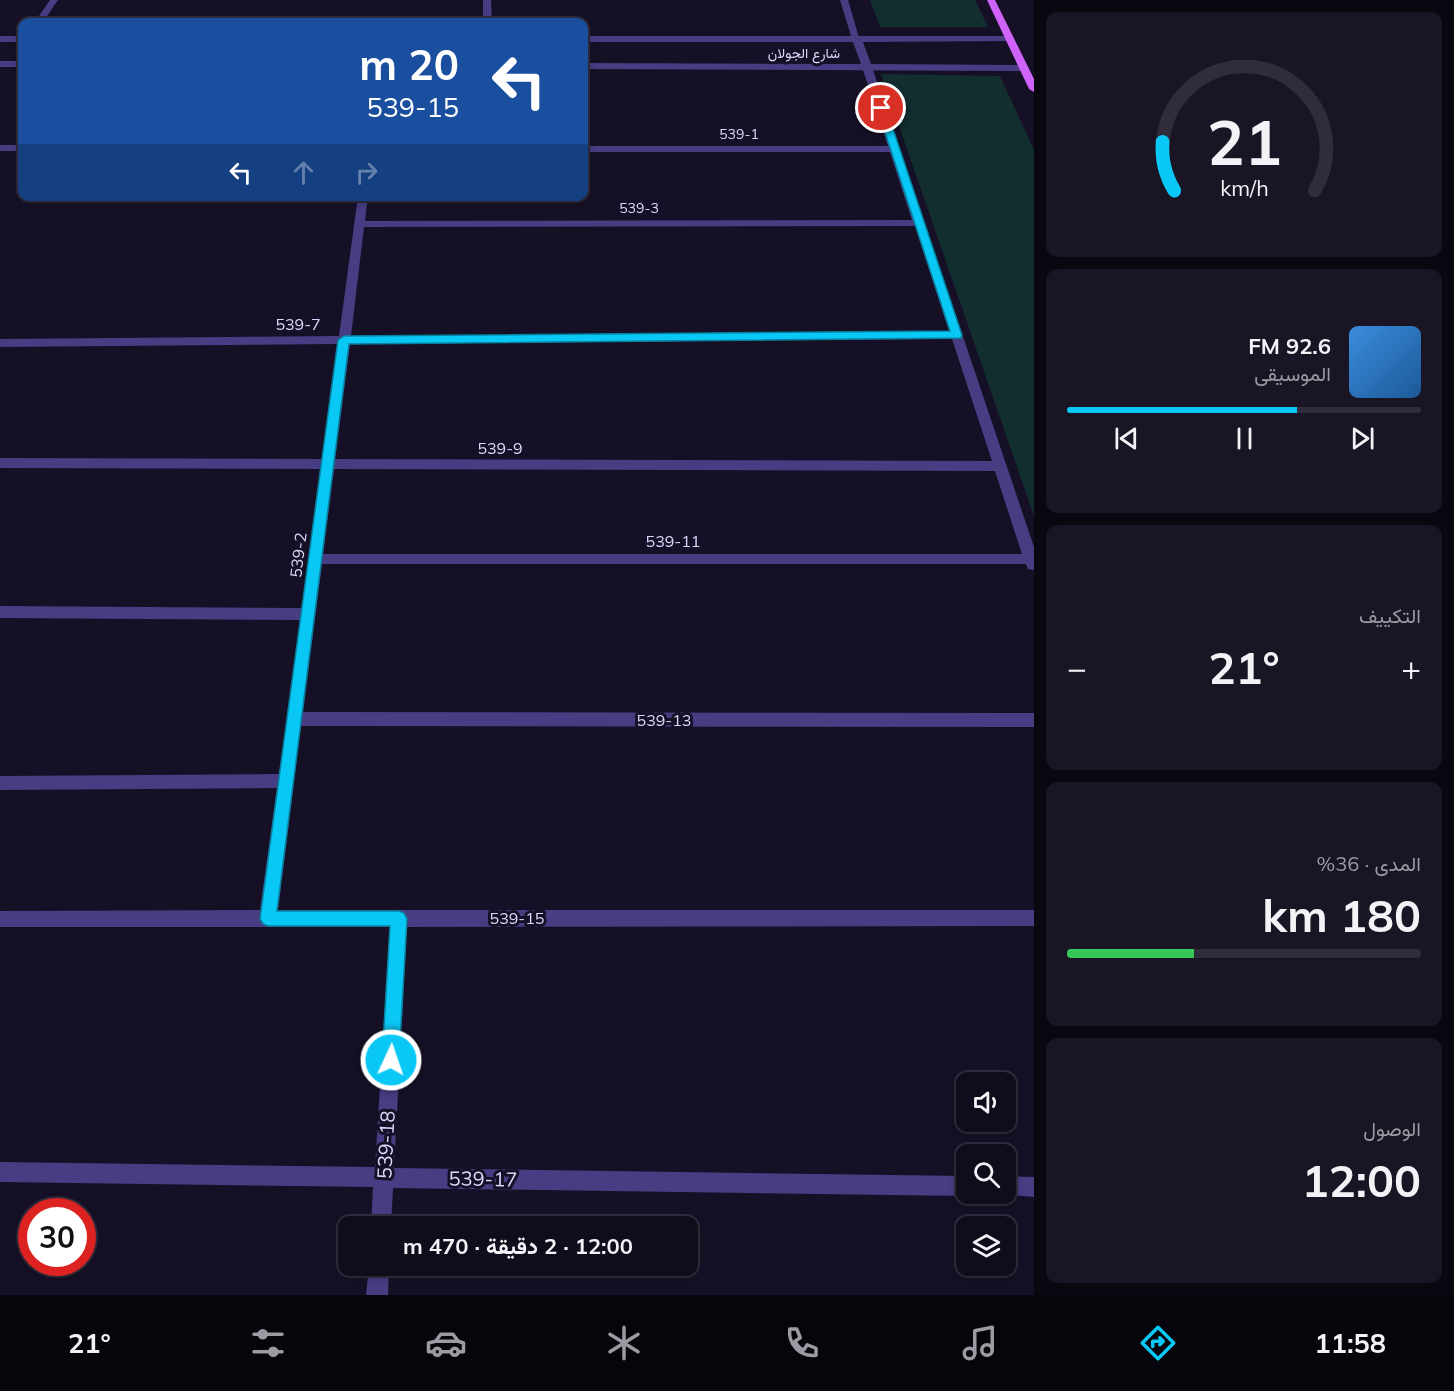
<!DOCTYPE html>
<html lang="ar">
<head>
<meta charset="utf-8">
<style>
	:root { --surface:#100c1c; --page:#191525; --text:#f1f3f6; --muted:#9c9ba3; --line:#302c3b; --accent:#0ac8f5 }
	body { margin:0; font-family:Mulish,Vazirmatn,sans-serif; background:var(--page); color:var(--text); direction:rtl; height:100vh; display:flex; flex-direction:column; font-size:22px; white-space:nowrap }
	* { box-sizing:border-box; margin:0 }
	p { font-size:20px; color:var(--muted) }
	.icon { flex:none; width:33px; height:33px; fill:none; stroke:currentColor; stroke-width:2; stroke-linecap:round; stroke-linejoin:round }
	.map { position:relative; flex:1; overflow:hidden; direction:ltr }
	.drawer { display:flex; flex-direction:column; gap:12px; padding:12px; background:#09070f; width:420px }
	.drawer>* { flex:none }
	.banner { position:absolute; left:18px; top:18px; width:570px; height:183px; border-radius:12px; box-shadow:0 3px 9px #0003,0 0 0 2px var(--line); direction:rtl; background:#1a4fa0; color:#fff; overflow:hidden }
	.controls { position:absolute; left:956px; top:1072px; display:grid; gap:12px }
	.controls a { display:grid; place-items:center; width:60px; height:60px; border-radius:12px; background:var(--surface); box-shadow:0 3px 9px #0003,0 0 0 2px var(--line); font-size:30px }
	.speed { position:absolute; left:18px; top:1198px; display:flex; gap:12px; font-size:30px; font-weight:700; text-align:center }
	.speed>* { display:grid; place-content:center; width:78px; height:78px; border-radius:50%; background:var(--surface); box-shadow:0 3px 9px #0003,0 0 0 2px var(--line); line-height:1 }
	.speed .limit { border:9px solid #d22; background:#fff; color:#111 }
	.pin { position:absolute; display:grid; place-items:center; width:51px; height:51px; color:#fff; margin:-26px; border:3px solid #fff; border-radius:50%; box-shadow:0 2px 6px #0007 }
	.me { position:absolute; width:66px; margin:-33px; rotate:3deg; stroke-linejoin:round; filter:drop-shadow(0 0 4px #0008) }
	.turn { display:flex; align-items:center; gap:21px; height:126px; padding:0 30px; font-size:27px }
	.turn .icon { width:78px; height:78px; stroke-width:2.5 }
	.turn b { display:block; font-size:42px; line-height:51px }
	.lanes { display:flex; align-items:center; height:57px; padding:0 30px; background:#0003; justify-content:center; gap:30px; direction:ltr }
	.lanes .off { opacity:.35 }
	.big { font-size:45px; font-weight:700; line-height:1.1 }
	.drawer .card { flex:1; display:flex; flex-direction:column; justify-content:center; gap:9px; min-width:0; padding:0 21px; border-radius:12px; background:var(--page) }
	.drawer .dial { align-items:center; gap:0 }
	.dial svg { height:156px; overflow:visible; fill:none; stroke:var(--line); stroke-width:7; stroke-linecap:round; text-anchor:middle }
	.dial text { fill:var(--text); stroke:none }
	.song { display:flex; align-items:center; gap:18px }
	.cover { width:72px; height:72px; border-radius:9px; background:linear-gradient(135deg,hsl(210 70% 55%),hsl(210 70% 35%)) }
	.played { height:6px; border-radius:3px; background:linear-gradient(90deg,var(--accent) 65%,var(--line) 65%) }
	.keys { display:flex; justify-content:space-around; direction:ltr }
	.heat { display:flex; justify-content:space-between; align-items:center; font-size:33px; direction:ltr }
	.charge { height:9px; border-radius:4px; background:linear-gradient(90deg,#34c759 36%,var(--line) 0) }
	.trip { position:absolute; left:338px; top:1216px; width:360px; height:60px; border-radius:12px; background:var(--surface); box-shadow:0 3px 9px #0003,0 0 0 2px var(--line); font-weight:700; line-height:60px; text-align:center; direction:rtl }
	.tab-bar { display:flex; height:96px; justify-content:space-around; align-items:center; background:#06050b; color:var(--muted) }
	.tab-bar .icon { width:42px; height:42px }
	.tab-bar .selected { color:var(--accent) }
	.tab-bar b { font-size:27px; color:var(--text) }
	main { display:flex; flex:1; min-height:0 }
	.map>svg:first-child { display:block }
</style>
</head>
<body>
<main>
<section class="drawer">
<div class="card dial"><svg viewBox="0 0 100 80">
<path d="M14 69A42 42 0 1 1 86 69"/>
<path d="M14 69A42 42 0 0 1 8 44" stroke="#0ac8f5"/>
<text x="50" y="56" font-size="32" font-weight="700">21</text>
<text x="50" y="72" font-size="11">km/h</text>
</svg></div>
<div class="card">
<div class="song"><i class="cover"></i><div><b>92.6 FM</b><p>الموسيقى</p></div></div>
<div class="played"></div>
<div class="keys"><svg class="icon" aria-label="previous" viewBox="0 0 24 24"><path d="M18 5L8 12l10 7zM5 5v14"/></svg><svg class="icon" aria-label="pause" viewBox="0 0 24 24"><path d="M8 5v14M16 5v14"/></svg><svg class="icon" aria-label="next" viewBox="0 0 24 24"><path d="M6 5l10 7-10 7zM19 5v14"/></svg></div>
</div>
<div class="card"><p>التكييف</p>
<div class="heat"><a>−</a><b class="big">21°</b><a>+</a></div>
</div>
<div class="card"><p>المدى · 36%</p><b class="big">180 km</b><div class="charge"></div></div>
<div class="card"><p>الوصول</p><b class="big">12:00</b></div>
</section>
<div class="map">
<svg width="1034" height="1295" viewBox="0 0 1034 1295">
	<rect width="100%" height="100%" fill="#161026"/>
	<!-- green -->
	<g fill="#132e2f">
		<path d="M 870,0 L 975,0 L 988,27 L 880,27 Z"/>
		<path d="M 881,74 L 1000,76 L 1034,150 L 1034,516 Z"/>
	</g>
	<g fill="none" stroke-linecap="round" stroke-linejoin="round">
		<!-- minor -->
		<g fill="#463d83" fill-rule="evenodd">
			<path d="M 50,0 L 58,0 L 43,22 L 35,22 Z"/>
			<path d="M 483,0 L 491,0 L 492,22 L 483,22 Z"/>
			<path d="M 840,0 L 848,0 L 860,41 L 852,39 Z"/>
			<path d="M 867,64 L 872,67 L 1034,547 L 1034,570 L 1028,569 L 1026,564 L 322,564 L 303,712 L 1034,713 L 1034,727 L 301,726 L 278,910 L 1034,910 L 1034,926 L 407,927 L 394,1168 L 966,1176 L 966,1194 L 971,1194 L 966,1196 L 393,1188 L 391,1227 L 371,1227 L 373,1187 L 0,1182 L 0,1162 L 375,1167 L 390,927 L 0,927 L 0,911 L 260,910 L 277,788 L 0,790 L 0,776 L 279,774 L 300,620 L 0,618 L 0,606 L 302,608 L 320,469 L 0,468 L 0,458 L 322,459 L 337,344 L 0,347 L 0,339 L 339,336 L 358,196 L 368,196 L 365,221 L 912,220 L 890,152 L 584,152 L 584,146 L 888,146 L 862,67 ZM 915,226 L 949,331 L 351,336 L 364,227 ZM 952,339 L 992,461 L 335,459 L 350,344 ZM 334,469 L 995,471 L 1022,554 L 323,554 Z"/>
			<rect x="0" y="145" width="22" height="6"/>
			<path d="M 1005,1176 L 1034,1177 L 1034,1197 L 1000,1194 L 1005,1194 Z"/>
			<path d="M 369,1266 L 389,1266 L 388,1295 L 366,1295 Z"/>
		</g>
		<!-- tertiary -->
		<g fill="#463d83" fill-rule="evenodd">
			<rect x="0" y="36" width="22" height="6"/>
			<path d="M 584,36 L 1010,36 L 1013,37 L 1013,41 L 863,42 L 871,64 L 1024,65 L 1029,68 L 1024,71 L 584,69 L 584,63 L 861,64 L 853,42 L 584,42 Z"/>
			<rect x="0" y="61" width="22" height="6"/>
		</g>
		<!-- primary -->
		<path fill="#ce62f9" fill-rule="evenodd" d="M 987,0 L 995,0 L 1034,79 L 1034,92 L 1029,89 Z"/>
	</g>
	<!-- route -->
	<path fill="#0ac8f5" stroke="#06829f" stroke-width="1.5" d="M 881,105 L 886,108 L 962,335 L 961,338 L 349,344 L 277,911 L 399,911 L 404,913 L 407,919 L 399,1060 L 397,1066 L 391,1068 L 385,1066 L 382,1060 L 390,926 L 268,926 L 263,924 L 260,919 L 338,340 L 344,336 L 950,331 L 877,108 Z"/>
	<g text-anchor="middle" stroke-width="6" stroke-linejoin="round" paint-order="stroke">
		<!-- far-street labels -->
		<g font-size="14" fill="#ded6fd" stroke="#161026">
			<text x="804" y="58">شارع الجولان</text>
			<text x="739" y="139">539-1</text>
			<text x="639" y="213">539-3</text>
		</g>
		<!-- street labels -->
		<g font-size="16" fill="#ded6fd" stroke="#161026">
			<text x="298" y="330">539-7</text>
			<text x="500" y="454">539-9</text>
			<text x="673" y="547">539-11</text>
			<text transform="translate(298 555) rotate(-83)" y="6">539-2</text>
			<text x="664" y="726">539-13</text>
			<text x="517" y="924">539-15</text>
		</g>
		<!-- near-street labels -->
		<g font-size="20" fill="#ded6fd" stroke="#161026">
			<text transform="translate(386 1145) rotate(-87)" y="7">539-18</text>
			<text transform="translate(483 1179) rotate(1)" y="7">539-17</text>
		</g>
	</g>
</svg>
<div class="controls">
<a><svg class="icon" aria-label="sound" viewBox="0 0 24 24"><path d="M4 9h4l5-4v14l-5-4H4zM17 9q2 3 0 6"/></svg></a>
<a><svg class="icon" aria-label="search" viewBox="0 0 24 24"><circle cx="10" cy="10" r="6"/><path d="M15 15l6 6"/></svg></a>
<a><svg class="icon" aria-label="layers" viewBox="0 0 24 24"><path d="M12 4l9 5-9 5-9-5zM3 14l9 5 9-5"/></svg></a>
</div>
<div class="speed"><div class="limit">30</div></div>
<div class="pin" style="left:881px;top:108px;background:#d93025"><svg class="icon" aria-label="arrive" viewBox="0 0 24 24"><path d="M6 21V4h12l-3 4 3 4H6"/></svg></div>
<svg class="me" style="left:391px;top:1060px" viewBox="-20 -20 40 40"><circle r="17" fill="#0ac8f5" stroke="#fff" stroke-width="3"/><path d="M0-11L8 9 0 5-8 9z" fill="#fff"/></svg>
<div class="trip">12:00 · 2 دقيقة · 470 m</div>
<div class="banner">
<div class="turn"><svg class="icon" aria-label="left" viewBox="0 0 24 24"><path d="M17 20v-9H6M10 6l-5 5 5 5"/></svg><div><b>20 m</b>539-15</div></div>
<div class="lanes"><svg class="icon" aria-label="left" viewBox="0 0 24 24"><path d="M17 20v-9H6M10 6l-5 5 5 5"/></svg><svg class="icon off" aria-label="ahead" viewBox="0 0 24 24"><path d="M12 20V5M6 11l6-6 6 6"/></svg><svg class="icon off" aria-label="right" viewBox="0 0 24 24"><path d="M7 20v-9h11M14 6l5 5-5 5"/></svg></div>
</div>
</div>
</main>
<nav class="tab-bar">
<b>11:58</b>
<svg class="icon selected" aria-label="directions" viewBox="0 0 24 24"><path d="M12 3l9 9-9 9-9-9zM9 14v-3h6M13 9l2 2-2 2"/></svg>
<svg class="icon" aria-label="music" viewBox="0 0 24 24"><path d="M9 18V5l10-2v13"/><circle cx="6" cy="18" r="3"/><circle cx="16" cy="16" r="3"/></svg>
<svg class="icon" aria-label="phone" viewBox="0 0 24 24"><path d="M5 4h4l2 5-3 2q2 4 5 5l2-3 5 2v4C11 20 4 13 5 4z"/></svg>
<svg class="icon" aria-label="climate" viewBox="0 0 24 24"><path d="M12 3v18M4 7l16 10M4 17L20 7"/></svg>
<svg class="icon" aria-label="car" viewBox="0 0 24 24"><path d="M5 17H2v-5l4-1 3-4h7l3 4 3 1v5h-3M9 17h6M6 11h13"/><circle cx="7" cy="17" r="2"/><circle cx="17" cy="17" r="2"/></svg>
<svg class="icon" aria-label="filters" viewBox="0 0 24 24"><path d="M4 7h16M4 17h16"/><circle cx="9" cy="7" r="2"/><circle cx="15" cy="17" r="2"/></svg>
<b>21°</b>
</nav>
</body>
</html>
